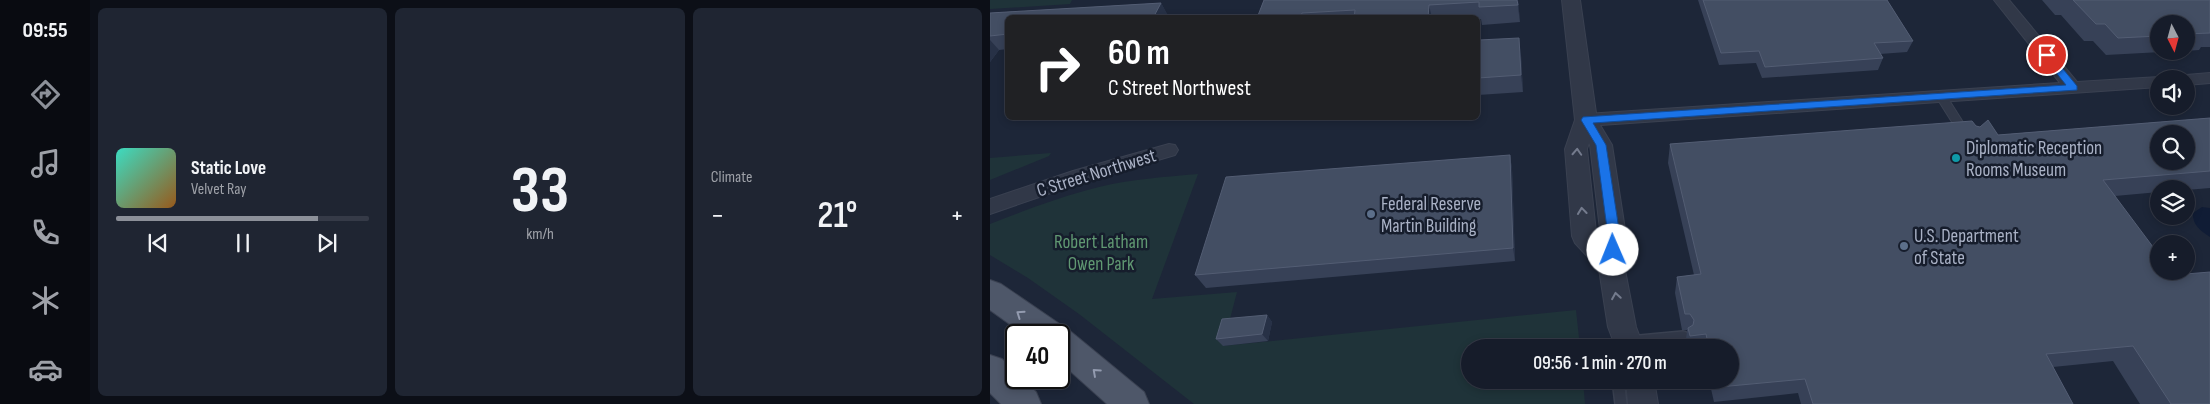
<!DOCTYPE html>
<html lang="en">
<head>
<meta charset="utf-8">
<style>
	:root { --surface:#161c2a; --page:#1f2532; --text:#f1f3f6; --muted:#9ea1a8; --line:#353a47; --accent:#8c9099 }
	body { margin:0; font-family:"Sofia Sans Condensed",sans-serif; background:var(--page); color:var(--text); height:100vh; display:flex; flex-direction:column; font-size:19px; white-space:nowrap }
	* { box-sizing:border-box; margin:0 }
	p { font-size:16px; color:var(--muted) }
	.icon { flex:none; width:28px; height:28px; fill:none; stroke:currentColor; stroke-width:2; stroke-linecap:round; stroke-linejoin:round }
	.map { position:relative; flex:1; overflow:hidden }
	.panel { display:flex; flex-direction:column; gap:8px; padding:8px; background:#0c0f17; width:900px }
	.panel>* { flex:none }
	.top-card { position:absolute; left:15px; top:15px; width:475px; height:105px; border-radius:8px; box-shadow:0 2px 8px #0003,0 0 0 1px var(--line); background:#202124; color:#fff; overflow:hidden }
	.needle { width:32px; rotate:174deg }
	.fabs { position:absolute; left:1160px; top:15px; display:grid; gap:10px }
	.fabs a { display:grid; place-items:center; width:45px; height:45px; border-radius:50%; background:var(--surface); box-shadow:0 2px 8px #0003,0 0 0 1px var(--line); font-size:25px }
	.speed { position:absolute; left:15px; top:324px; display:flex; gap:10px; font-size:25px; font-weight:700; text-align:center }
	.speed>* { display:grid; place-content:center; width:65px; height:65px; border-radius:50%; background:var(--surface); box-shadow:0 2px 8px #0003,0 0 0 1px var(--line); line-height:1 }
	.speed .limit { border:2px solid #111; border-radius:8px; background:#fff; color:#111 }
	.pin { position:absolute; display:grid; place-items:center; width:42px; height:42px; color:#fff; margin:-21px; border:2px solid #fff; border-radius:50%; box-shadow:0 1px 5px #0007 }
	.me { position:absolute; width:55px; margin:-28px; rotate:359deg; stroke-linejoin:round; filter:drop-shadow(0 0 4px #0008) }
	.turn { display:flex; align-items:center; gap:18px; height:105px; padding:0 20px; font-size:22px }
	.turn .icon { width:65px; height:65px; stroke-width:2.5 }
	.turn b { display:block; font-size:35px; line-height:42px }
	.big { font-size:38px; font-weight:600; line-height:1.1 }
	.panel .tile { flex:1; display:flex; flex-direction:column; justify-content:center; gap:8px; min-width:0; padding:0 18px; border-radius:8px; background:var(--page) }
	.panel .dial { align-items:center; gap:0 }
	.dial b { font-size:65px; line-height:1 }
	.song { display:flex; align-items:center; gap:15px }
	.cover { width:60px; height:60px; border-radius:8px; background:linear-gradient(135deg,hsl(170 70% 55%),hsl(30 70% 35%)) }
	.played { height:5px; border-radius:2px; background:linear-gradient(90deg,var(--accent) 80%,var(--line) 80%) }
	.keys { display:flex; justify-content:space-around; direction:ltr }
	.heat { display:flex; justify-content:space-between; align-items:center; font-size:28px; direction:ltr }
	.panel .tiles { flex:1; display:grid; gap:8px; grid-template-columns:repeat(3,1fr) }
	.trip { position:absolute; left:471px; top:339px; width:278px; height:50px; border-radius:25px; background:var(--surface); box-shadow:0 2px 8px #0003,0 0 0 1px var(--line); font-weight:600; line-height:50px; text-align:center }
	main { display:flex; flex:1; min-height:0 }
	.menu { display:flex; flex-direction:column; width:90px; justify-content:space-around; align-items:center; background:#090b11; color:var(--muted) }
	.menu .icon { width:35px; height:35px }
	.menu .current { color:var(--accent) }
	.menu b { font-size:22px; color:var(--text) }
	.map>svg:first-child { display:block }
</style>
</head>
<body>
<main>
<nav class="menu">
<b>09:55</b>
<svg class="icon current" aria-label="directions" viewBox="0 0 24 24"><path d="M12 3l9 9-9 9-9-9zM9 14v-3h6M13 9l2 2-2 2"/></svg>
<svg class="icon" aria-label="music" viewBox="0 0 24 24"><path d="M9 18V5l10-2v13"/><circle cx="6" cy="18" r="3"/><circle cx="16" cy="16" r="3"/></svg>
<svg class="icon" aria-label="phone" viewBox="0 0 24 24"><path d="M5 4h4l2 5-3 2q2 4 5 5l2-3 5 2v4C11 20 4 13 5 4z"/></svg>
<svg class="icon" aria-label="climate" viewBox="0 0 24 24"><path d="M12 3v18M4 7l16 10M4 17L20 7"/></svg>
<svg class="icon" aria-label="car" viewBox="0 0 24 24"><path d="M5 17H2v-5l4-1 3-4h7l3 4 3 1v5h-3M9 17h6M6 11h13"/><circle cx="7" cy="17" r="2"/><circle cx="17" cy="17" r="2"/></svg>
</nav>
<section class="panel">
<div class="tiles">
<div class="tile">
<div class="song"><i class="cover"></i><div><b>Static Love</b><p>Velvet Ray</p></div></div>
<div class="played"></div>
<div class="keys"><svg class="icon" aria-label="previous" viewBox="0 0 24 24"><path d="M18 5L8 12l10 7zM5 5v14"/></svg><svg class="icon" aria-label="pause" viewBox="0 0 24 24"><path d="M8 5v14M16 5v14"/></svg><svg class="icon" aria-label="next" viewBox="0 0 24 24"><path d="M6 5l10 7-10 7zM19 5v14"/></svg></div>
</div>
<div class="tile dial"><b>33</b><p>km/h</p></div>
<div class="tile"><p>Climate</p>
<div class="heat"><a>−</a><b class="big">21°</b><a>+</a></div>
</div>
</div>
</section>
<div class="map">
<svg width="1220" height="404" viewBox="0 0 1220 404">
	<rect width="100%" height="100%" fill="#1d2638"/>
	<!-- green -->
	<g fill="#1f3339">
		<path d="M 0,0 L 82,0 L 80,4 L 0,9 Z"/>
		<path d="M 61,153 L 59,156 L 0,180 L 0,158 Z"/>
		<path d="M 208,174 L 162,299 L 247,292 L 233,346 L 586,310 L 590,347 L 480,348 L 480,380 L 593,380 L 595,404 L 204,404 L 89,314 L 38,278 L 0,255 L 0,224 C 36,210 72,196 109,187 C 141,179 175,177 208,174 Z"/>
	</g>
	<!-- water -->
	<path fill="#101c35" d="M 1212,207 L 1220,208 L 1220,237 C 1211,231 1202,225 1203,213 Z"/>
	<g fill="none" stroke-linecap="round" stroke-linejoin="round">
		<defs>
			<path id="service-far1" d="M 951,96 L 975,134"/>
			<g id="service">
				<path d="M 639,342 L 693,337"/>
				<path d="M 628,380 L 631,404"/>
			</g>
			<g id="minor">
				<path d="M 1004,0 L 1019,0 L 1087,82 L 1169,77 L 1175,79 L 1169,79 L 1169,87 L 596,126 L 590,124 L 588,120 L 590,116 L 596,114 L 1070,83 Z"/>
				<path d="M 1220,73 L 1220,83 L 1196,85 L 1196,79 L 1189,79 L 1196,75 Z"/>
				<path d="M 179,144 L 185,145 L 188,150 L 185,155 L 93,182 L 0,214 L 0,199 L 83,171 Z"/>
			</g>
			<g id="tertiary">
				<path d="M 572,0 L 590,0 L 607,120 L 622,145 L 636,236 L 634,265 L 646,327 L 654,348 L 626,348 L 618,327 L 609,269 L 585,243 L 582,236 L 575,149 L 585,120 ZM 599,143 L 600,145 L 611,238 L 606,232 L 597,149 Z"/>
				<path d="M 636,380 L 664,380 L 668,404 L 638,404 Z"/>
			</g>
			<g id="primary">
				<path d="M 0,280 L 11,284 L 71,325 L 73,328 L 80,331 L 154,392 L 159,404 L 117,404 L 69,361 L 69,335 L 35,335 L 0,310 Z"/>
				<path d="M 0,355 L 12,359 L 26,373 L 26,378 L 31,378 L 46,392 L 51,404 L 11,404 L 0,393 Z"/>
			</g>
		</defs>
		<!-- service-far1 casing -->
		<use href="#service-far1" stroke="#3a4151" stroke-width="11"/>
		<!-- service casing -->
		<use href="#service" stroke="#3a4151" stroke-width="14"/>
		<!-- minor casing -->
		<use href="#minor" stroke="#3a4151" stroke-width="2"/>
		<!-- tertiary casing -->
		<use href="#tertiary" stroke="#3a4151" stroke-width="2"/>
		<!-- primary casing -->
		<use href="#primary" stroke="#3a4151" stroke-width="2"/>
		<!-- service-far1 -->
		<use href="#service-far1" stroke="#313848" stroke-width="9"/>
		<!-- service -->
		<use href="#service" stroke="#313848" stroke-width="11"/>
		<!-- minor -->
		<use href="#minor" fill="#313848" fill-rule="evenodd"/>
		<!-- tertiary -->
		<use href="#tertiary" fill="#313848" fill-rule="evenodd"/>
		<!-- primary -->
		<use href="#primary" fill="#4e5769" fill-rule="evenodd"/>
	</g>
	<!-- wall -->
	<g fill="#374157">
		<path d="M 274,0 L 528,0 L 530,22 L 492,25 L 491,19 L 488,20 L 488,18 L 267,18 Z"/>
		<path d="M 708,0 L 897,0 L 923,41 L 917,52 L 890,54 L 893,58 L 888,70 L 772,78 L 766,63 L 729,65 Z"/>
		<path d="M 1052,0 L 1220,0 L 1220,47 L 1211,47 L 1209,50 L 1196,51 L 1196,24 L 1169,24 L 1169,51 L 1190,51 L 1116,55 L 1103,41 L 1094,41 L 1071,15 L 1065,15 Z"/>
		<path d="M 171,3 L 179,18 L 18,18 L 18,49 L 9,50 L 0,62 L 0,13 Z"/>
		<path d="M 488,47 L 531,55 L 533,92 L 488,95 Z"/>
		<path d="M 1220,118 L 1220,188 L 1196,190 L 1196,189 L 1169,189 L 1169,192 L 1125,196 L 1220,404 L 1150,404 L 1123,361 L 1063,367 L 1083,404 L 811,404 L 808,393 L 724,402 L 719,380 L 740,380 L 740,348 L 695,348 L 695,344 L 697,332 L 697,330 L 692,330 L 685,293 L 687,277 L 704,275 L 678,163 L 680,144 L 986,126 L 1008,135 Z"/>
		<path d="M 520,155 L 522,169 L 525,261 L 216,288 L 205,275 Z"/>
		<path d="M 277,315 L 282,322 L 278,341 L 233,346 L 226,339 Z"/>
	</g>
	<!-- shaded-wall -->
	<g fill="#273146">
		<path d="M 527,0 L 528,0 L 530,22 Z"/>
		<path d="M 171,3 L 179,17 L 179,18 L 163,18 Z"/>
		<path d="M 439,5 L 442,18 L 438,18 Z"/>
		<path d="M 529,38 L 531,55 L 533,92 L 531,75 Z"/>
		<path d="M 0,40 L 9,50 L 0,62 Z"/>
		<path d="M 520,155 L 522,169 L 525,261 L 523,248 Z"/>
		<path d="M 277,315 L 282,322 L 278,341 L 272,334 Z"/>
	</g>
	<!-- building -->
	<g fill="#434e63" stroke="#535d73" fill-rule="evenodd">
		<path d="M 274,0 L 527,0 L 528,5 L 489,7 L 489,2 L 439,5 L 438,18 L 364,18 L 365,10 L 312,13 L 310,18 L 267,18 Z"/>
		<path d="M 713,0 L 897,0 L 923,41 L 884,43 L 893,58 L 775,67 L 769,51 L 731,53 Z"/>
		<path d="M 1083,0 L 1220,0 L 1220,33 L 1196,34 L 1196,24 L 1169,24 L 1169,36 L 1128,38 L 1115,24 L 1106,24 Z"/>
		<path d="M 171,3 L 163,18 L 18,18 L 18,34 L 0,36 L 0,13 Z"/>
		<path d="M 529,38 L 531,75 L 488,78 L 488,47 L 489,47 L 489,40 Z"/>
		<path d="M 1220,118 L 1220,171 L 1113,180 L 1169,255 L 1169,271 L 1181,271 L 1184,275 L 1220,272 L 1220,404 L 1181,404 L 1143,346 L 1056,354 L 1083,404 L 823,404 L 815,379 L 729,387 L 727,380 L 740,380 L 740,348 L 719,348 L 716,334 L 700,336 L 698,328 L 703,325 L 704,320 L 700,314 L 695,314 L 687,277 L 711,274 L 680,144 L 982,121 L 986,126 L 990,127 L 998,120 L 1008,135 ZM 1169,134 L 1196,134 L 1196,161 L 1169,161 Z"/>
		<path d="M 520,155 L 523,248 L 205,275 L 236,177 Z"/>
		<path d="M 277,315 L 272,334 L 226,339 L 232,319 Z"/>
	</g>
	<!-- one-way arrows -->
	<defs><path id="oneway-chevron" d="M-2-3.5L2.5 0L-2 3.5" fill="none" stroke-width="1.6" stroke-linecap="round" stroke-linejoin="round" transform="scale(1.25)"/></defs>
	<g stroke="#747b8d">
		<use href="#oneway-chevron" transform="translate(587 152) rotate(-87)"/>
		<use href="#oneway-chevron" transform="translate(592 211) rotate(-96)"/>
		<use href="#oneway-chevron" transform="translate(626 296) rotate(-99)"/>
	</g>
	<g stroke="#939baf">
		<use href="#oneway-chevron" transform="translate(30 314) rotate(-145)"/>
		<use href="#oneway-chevron" transform="translate(106 372) rotate(-138)"/>
	</g>
	<!-- route -->
	<path fill="#1a73e8" stroke="#114b97" d="M 1057,52 L 1060,53 L 1087,86 L 1087,90 L 603,123 L 616,145 L 630,236 L 627,254 L 618,254 L 617,250 L 618,236 L 606,145 L 591,120 L 593,117 L 1076,85 L 1052,55 Z"/>
	<!-- markers -->
	<circle fill="#0f9aa8" stroke="#161d2c" stroke-width="2" cx="966" cy="158" r="5"/>
	<g fill="#5c6f8a" stroke="#161d2c" stroke-width="2">
		<circle cx="381" cy="214" r="5"/>
		<circle cx="914" cy="246" r="5"/>
	</g>
	<g text-anchor="middle" stroke-width="5" stroke-linejoin="round" paint-order="stroke">
		<!-- poi labels -->
		<g font-size="19" fill="#aab2c6" stroke="#161d2c" text-anchor="start">
			<text x="976" y="154">Diplomatic Reception<tspan x="976" dy="22">Rooms Museum</tspan></text>
			<text x="391" y="210">Federal Reserve<tspan x="391" dy="22">Martin Building</tspan></text>
			<text x="924" y="242">U.S. Department<tspan x="924" dy="22">of State</tspan></text>
		</g>
		<!-- street labels -->
		<g font-size="19" fill="#aab2c6" stroke="#161d2c">
			<text transform="translate(106 172) rotate(-17)" y="7">C Street Northwest</text>
		</g>
		<!-- park labels -->
		<g font-size="19" fill="#609872" stroke="#161d2c">
			<text x="111" y="248">Robert Latham<tspan x="111" dy="22">Owen Park</tspan></text>
		</g>
	</g>
</svg>
<div class="fabs">
<a><svg class="needle" viewBox="-14 -14 28 28"><path d="M0-13l5 13h-10z" fill="#e53935"/><path d="M0 13l5-13h-10z" fill="#9ea1a8"/></svg></a>
<a><svg class="icon" aria-label="sound" viewBox="0 0 24 24"><path d="M4 9h4l5-4v14l-5-4H4zM17 9q2 3 0 6"/></svg></a>
<a><svg class="icon" aria-label="search" viewBox="0 0 24 24"><circle cx="10" cy="10" r="6"/><path d="M15 15l6 6"/></svg></a>
<a><svg class="icon" aria-label="layers" viewBox="0 0 24 24"><path d="M12 4l9 5-9 5-9-5zM3 14l9 5 9-5"/></svg></a>
<a>+</a>
</div>
<div class="speed"><div class="limit">40</div></div>
<div class="pin" style="left:1057px;top:55px;background:#d93025"><svg class="icon" aria-label="arrive" viewBox="0 0 24 24"><path d="M6 21V4h12l-3 4 3 4H6"/></svg></div>
<svg class="me" style="left:623px;top:250px" viewBox="-20 -20 40 40"><circle r="19" fill="#fff"/><path d="M0-13L10 11 0 6-10 11z" fill="#1a73e8"/></svg>
<div class="trip">09:56 · 1 min · 270 m</div>
<div class="top-card">
<div class="turn"><svg class="icon" aria-label="right" viewBox="0 0 24 24"><path d="M7 20v-9h11M14 6l5 5-5 5"/></svg><div><b>60 m</b>C Street Northwest</div></div>
</div>
</div>
</main>
</body>
</html>
